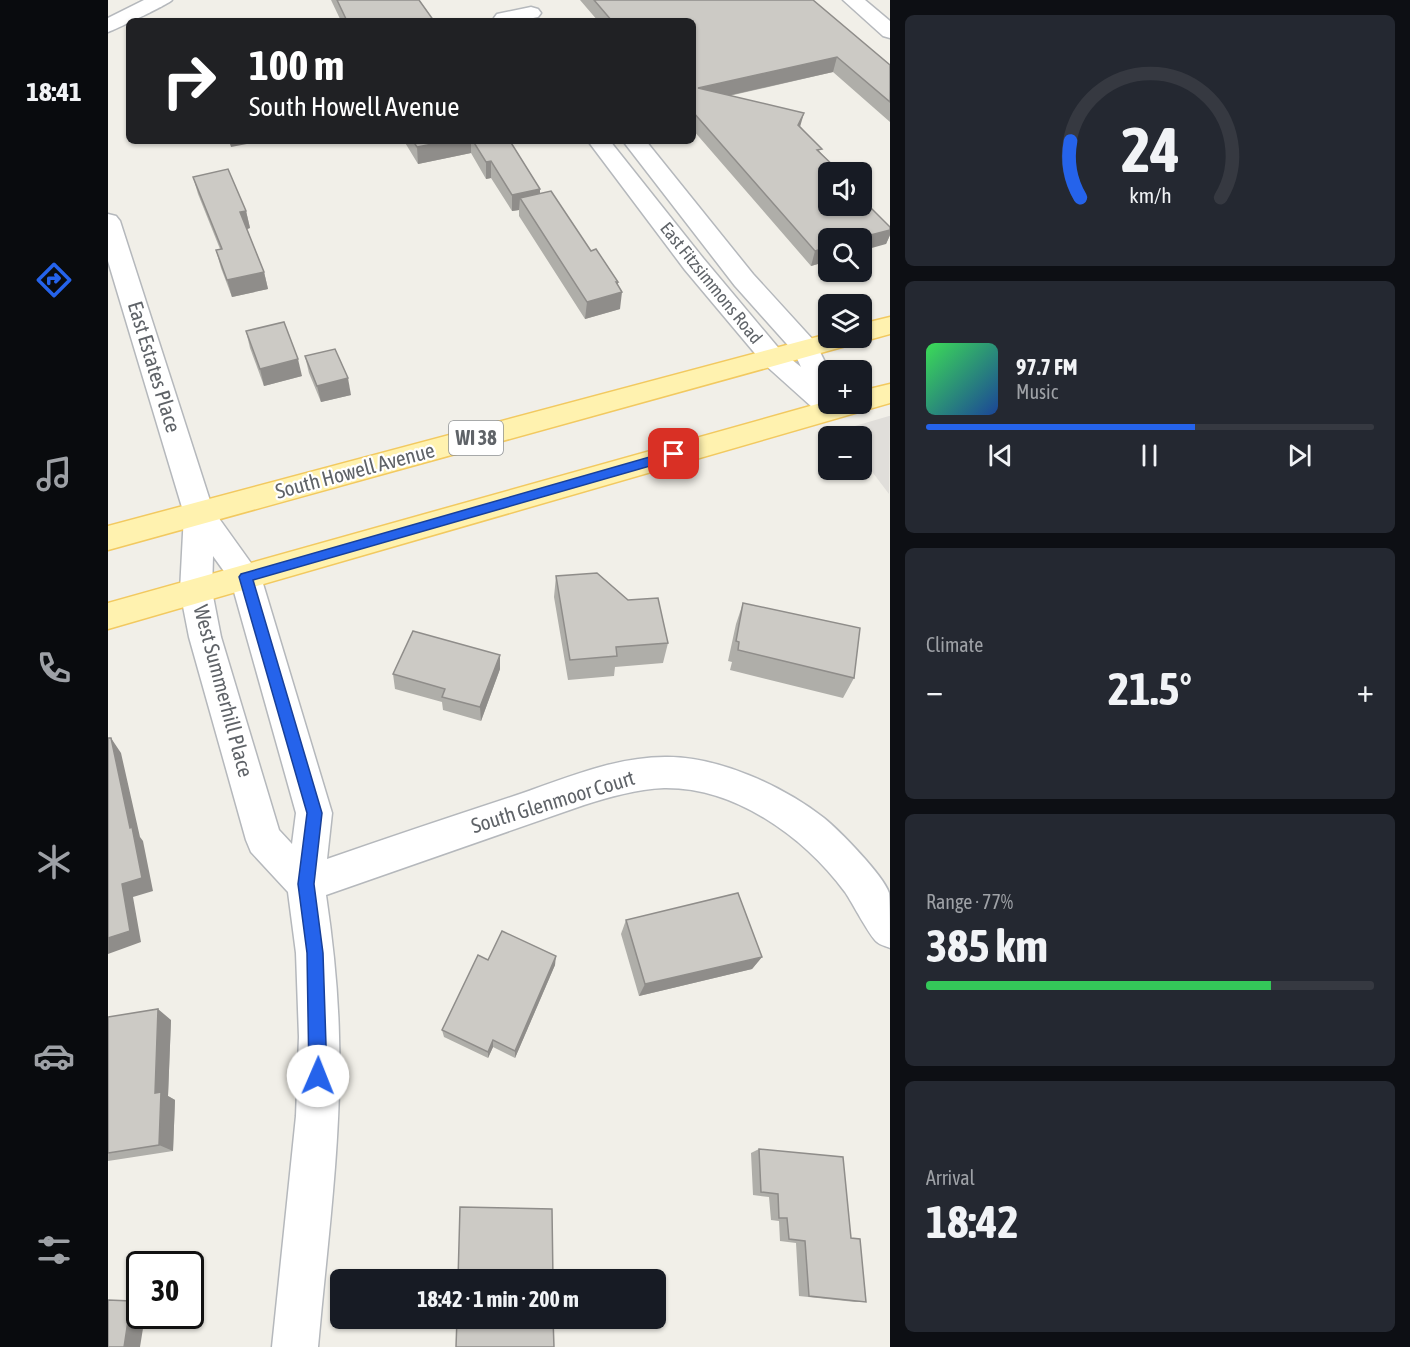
<!DOCTYPE html>
<html lang="en">
<head>
<meta charset="utf-8">
<style>
	:root { --surface:#171b24; --page:#242831; --text:#f1f3f6; --muted:#9ea1a6; --line:#363941; --accent:#2563eb }
	body { margin:0; font-family:"Asap Condensed",sans-serif; background:var(--page); color:var(--text); height:100vh; display:flex; flex-direction:column; font-size:22px; white-space:nowrap }
	* { box-sizing:border-box; margin:0 }
	p { font-size:20px; color:var(--muted) }
	.icon { flex:none; width:33px; height:33px; fill:none; stroke:currentColor; stroke-width:2; stroke-linecap:round; stroke-linejoin:round }
	.map { position:relative; flex:1; overflow:hidden }
	.panel { display:flex; flex-direction:column; gap:15px; padding:15px; background:#0d0f14; width:520px }
	.panel>* { flex:none }
	.guide { position:absolute; left:18px; top:18px; width:570px; height:126px; border-radius:9px; box-shadow:0 2px 4px #0004; background:#202124; color:#fff; overflow:hidden }
	.controls { position:absolute; left:710px; top:162px; display:grid; gap:12px }
	.controls a { display:grid; place-items:center; width:54px; height:54px; border-radius:9px; background:var(--surface); box-shadow:0 2px 4px #0004; font-size:30px }
	.speed { position:absolute; left:18px; top:1251px; display:flex; gap:12px; font-size:30px; font-weight:700; text-align:center }
	.speed>* { display:grid; place-content:center; width:78px; height:78px; border-radius:50%; background:var(--surface); box-shadow:0 2px 4px #0004; line-height:1 }
	.speed .limit { border:3px solid #111; border-radius:9px; background:#fff; color:#111 }
	.pin { position:absolute; display:grid; place-items:center; width:51px; height:51px; color:#fff; margin:-26px; border-radius:12px; box-shadow:0 3px 9px #0006 }
	.me { position:absolute; width:66px; margin:-33px; rotate:1deg; stroke-linejoin:round; filter:drop-shadow(0 0 4px #0008) }
	.turn { display:flex; align-items:center; gap:21px; height:126px; padding:0 24px; font-size:27px }
	.turn .icon { width:78px; height:78px; stroke-width:2.5 }
	.turn b { display:block; font-size:42px; line-height:51px }
	.big { font-size:45px; font-weight:700; line-height:1.1 }
	.panel .tile { flex:1; display:flex; flex-direction:column; justify-content:center; gap:9px; min-width:0; padding:0 21px; border-radius:9px; background:var(--page) }
	.panel .dial { align-items:center; gap:0 }
	.dial svg { height:156px; overflow:visible; fill:none; stroke:var(--line); stroke-width:7; stroke-linecap:round; text-anchor:middle }
	.dial text { fill:var(--text); stroke:none }
	.song { display:flex; align-items:center; gap:18px }
	.cover { width:72px; height:72px; border-radius:9px; background:linear-gradient(135deg,hsl(130 70% 55%),hsl(220 70% 35%)) }
	.played { height:6px; border-radius:3px; background:linear-gradient(90deg,var(--accent) 60%,var(--line) 60%) }
	.keys { display:flex; justify-content:space-around; direction:ltr }
	.heat { display:flex; justify-content:space-between; align-items:center; font-size:33px; direction:ltr }
	.charge { height:9px; border-radius:4px; background:linear-gradient(90deg,#34c759 77%,var(--line) 0) }
	.trip { position:absolute; left:222px; top:1269px; width:336px; height:60px; border-radius:9px; background:var(--surface); box-shadow:0 2px 4px #0004; font-weight:700; line-height:60px; text-align:center }
	main { display:flex; flex:1; min-height:0 }
	.tabs { display:flex; flex-direction:column; width:108px; justify-content:space-around; align-items:center; background:#090b0e; color:var(--muted) }
	.tabs .icon { width:42px; height:42px }
	.tabs .on { color:var(--accent) }
	.tabs b { font-size:27px; color:var(--text) }
	.map>svg:first-child { display:block }
</style>
</head>
<body>
<main>
<nav class="tabs">
<b>18:41</b>
<svg class="icon on" aria-label="directions" viewBox="0 0 24 24"><path d="M12 3l9 9-9 9-9-9zM9 14v-3h6M13 9l2 2-2 2"/></svg>
<svg class="icon" aria-label="music" viewBox="0 0 24 24"><path d="M9 18V5l10-2v13"/><circle cx="6" cy="18" r="3"/><circle cx="16" cy="16" r="3"/></svg>
<svg class="icon" aria-label="phone" viewBox="0 0 24 24"><path d="M5 4h4l2 5-3 2q2 4 5 5l2-3 5 2v4C11 20 4 13 5 4z"/></svg>
<svg class="icon" aria-label="climate" viewBox="0 0 24 24"><path d="M12 3v18M4 7l16 10M4 17L20 7"/></svg>
<svg class="icon" aria-label="car" viewBox="0 0 24 24"><path d="M5 17H2v-5l4-1 3-4h7l3 4 3 1v5h-3M9 17h6M6 11h13"/><circle cx="7" cy="17" r="2"/><circle cx="17" cy="17" r="2"/></svg>
<svg class="icon" aria-label="filters" viewBox="0 0 24 24"><path d="M4 7h16M4 17h16"/><circle cx="9" cy="7" r="2"/><circle cx="15" cy="17" r="2"/></svg>
</nav>
<div class="map">
<svg width="782" height="1347" viewBox="0 0 782 1347">
	<rect width="100%" height="100%" fill="#f1efe8"/>
	<!-- industrial -->
	<path fill="#e0deda" d="M 781,416 L 782,416 L 781,494 L 753,457 L 753,436 L 735,436 L 730,431 Z"/>
	<g fill="none" stroke-linecap="round" stroke-linejoin="round">
		<defs>
			<g id="minor">
				<path d="M 36,0 L 64,0 C 61,4 6,30 0,32 L 0,18 Z"/>
				<path d="M 735,0 L 757,0 L 782,21 L 782,38 L 775,36 Z"/>
				<path d="M 423,7 L 430,9 L 433,13 L 430,17 L 411,21 L 388,21 L 386,18 L 389,14 Z"/>
				<path d="M 480,141 L 502,141 L 595,258 L 673,351 L 693,367 L 686,352 L 627,286 L 515,141 L 538,141 L 645,274 L 707,342 L 721,370 L 720,404 L 735,404 L 738,409 L 734,416 L 724,419 L 714,416 L 655,363 L 577,270 Z"/>
				<path d="M 0,214 L 8,216 L 12,221 L 105,510 L 153,577 L 224,813 L 219,859 C 282,837 345,816 409,795 C 456,779 506,757 557,757 C 610,756 675,786 716,818 C 731,830 776,876 781,893 C 782,904 782,935 782,948 C 778,946 772,945 769,942 C 762,937 744,902 737,892 C 696,837 628,787 556,788 C 529,789 502,797 476,805 L 218,895 C 225,942 230,989 231,1036 C 234,1140 219,1244 210,1347 L 164,1347 L 188,1116 L 191,1037 L 188,953 L 180,892 L 143,852 L 138,840 L 81,637 L 72,591 L 76,514 L 0,261 ZM 105,556 L 123,581 L 188,813 L 184,844 L 171,830 L 113,637 L 104,591 Z"/>
			</g>
			<g id="major">
				<path d="M 782,317 L 782,334 L 753,342 L 748,340 L 745,344 L 0,550 L 0,526 L 720,334 L 720,338 L 753,338 L 753,324 Z"/>
				<path d="M 782,384 L 782,403 L 0,629 L 0,603 L 720,401 L 720,404 L 753,404 L 753,391 Z"/>
			</g>
		</defs>
		<!-- minor casing -->
		<use href="#minor" stroke="#b5b8bc" stroke-width="3"/>
		<!-- major casing -->
		<use href="#major" stroke="#f2c960" stroke-width="3"/>
		<!-- minor -->
		<use href="#minor" fill="#fff" fill-rule="evenodd"/>
		<!-- major -->
		<use href="#major" fill="#fff2af" fill-rule="evenodd"/>
	</g>
	<!-- wall -->
	<g fill="#afaea9">
		<path d="M 223,0 L 311,0 L 326,21 L 233,21 Z"/>
		<path d="M 472,0 L 705,0 L 782,65 L 782,122 L 725,72 L 621,96 L 693,127 L 713,153 L 754,195 L 753,198 L 782,227 L 782,235 L 778,244 L 720,238 L 720,261 L 703,266 L 585,130 L 585,21 L 490,21 Z"/>
		<path d="M 296,141 L 402,141 L 432,189 L 432,194 L 483,251 L 510,285 L 512,309 L 477,319 L 411,216 L 411,210 L 404,211 L 383,178 L 378,179 L 363,153 L 310,164 Z"/>
		<path d="M 85,177 L 138,211 L 142,228 L 139,229 L 156,272 L 160,289 L 124,297 L 113,268 L 108,250 L 112,249 L 90,194 Z"/>
		<path d="M 138,331 L 194,376 L 156,386 L 142,348 Z"/>
		<path d="M 197,356 L 243,395 L 213,402 L 201,373 Z"/>
		<path d="M 448,576 L 520,600 L 560,643 L 555,663 L 507,667 L 506,676 L 460,680 L 446,597 Z"/>
		<path d="M 635,603 L 746,678 L 735,698 L 622,670 L 624,662 L 620,661 L 628,624 Z"/>
		<path d="M 392,669 L 373,721 L 335,710 L 334,702 L 287,689 L 285,674 Z"/>
		<path d="M 518,920 L 654,957 L 644,969 L 531,996 L 513,934 Z"/>
		<path d="M 380,960 L 447,965 L 407,1058 L 385,1047 L 380,1058 L 336,1037 L 334,1030 Z"/>
		<path d="M 0,1017 L 63,1020 L 60,1096 L 67,1100 L 65,1151 L 0,1161 Z"/>
		<path d="M 651,1149 L 743,1238 L 758,1302 L 747,1302 L 691,1296 L 688,1243 L 672,1241 L 671,1221 L 663,1220 L 661,1197 L 645,1195 L 643,1153 Z"/>
	</g>
	<!-- shaded-wall -->
	<g fill="#8f8d8a">
		<path d="M 729,57 L 725,72 L 588,103 L 590,88 Z"/>
		<path d="M 696,113 L 692,127 L 690,125 Z"/>
		<path d="M 121,141 L 149,141 L 150,142 L 123,147 Z"/>
		<path d="M 340,141 L 363,141 L 363,153 L 310,164 L 309,147 Z"/>
		<path d="M 383,161 L 383,178 L 378,179 L 378,162 Z"/>
		<path d="M 432,189 L 432,205 L 412,198 L 411,210 L 404,211 L 404,195 Z"/>
		<path d="M 138,211 L 142,228 L 136,230 L 132,212 Z"/>
		<path d="M 782,230 L 782,235 L 778,244 L 753,251 L 753,238 L 751,238 Z"/>
		<path d="M 720,247 L 720,261 L 703,266 L 707,251 Z"/>
		<path d="M 156,272 L 160,289 L 124,297 L 119,280 Z"/>
		<path d="M 508,282 L 510,282 L 509,293 L 514,292 L 512,309 L 477,319 L 479,302 Z"/>
		<path d="M 190,359 L 194,376 L 156,386 L 152,369 Z"/>
		<path d="M 240,378 L 243,395 L 213,402 L 209,386 Z"/>
		<path d="M 392,655 L 392,669 L 373,721 L 372,707 Z"/>
		<path d="M 3,738 L 13,753 L 32,837 L 35,841 L 45,891 L 25,897 L 33,942 L 0,954 L 0,938 L 14,884 L 22,828 Z"/>
		<path d="M 448,956 L 447,965 L 407,1058 L 407,1051 Z"/>
		<path d="M 654,957 L 644,969 L 531,996 L 537,984 Z"/>
		<path d="M 50,1009 L 63,1020 L 60,1096 L 67,1100 L 65,1151 L 51,1145 L 47,1093 Z"/>
		<path d="M 385,1040 L 385,1047 L 380,1058 L 380,1052 Z"/>
		<path d="M 23,1301 L 32,1301 L 32,1316 L 37,1316 L 32,1347 L 16,1347 Z"/>
	</g>
	<!-- building -->
	<g fill="#cccac5" stroke="#8f8d8a" stroke-width="1.5">
		<path d="M 229,0 L 311,0 L 326,21 L 239,21 Z"/>
		<path d="M 486,0 L 705,0 L 782,65 L 782,102 L 729,57 L 590,88 L 696,113 L 690,125 L 714,149 L 709,150 L 732,172 L 720,172 L 720,206 L 753,206 L 753,198 L 782,227 L 782,230 L 751,238 L 720,238 L 720,247 L 707,251 L 585,112 L 585,21 L 504,21 Z"/>
		<path d="M 305,141 L 340,141 L 309,147 Z"/>
		<path d="M 365,141 L 402,141 L 432,189 L 404,195 L 383,161 L 378,162 Z"/>
		<path d="M 120,169 L 138,211 L 132,212 L 156,272 L 119,280 L 108,250 L 114,249 L 85,177 Z"/>
		<path d="M 443,191 L 483,251 L 488,249 L 510,282 L 508,282 L 514,292 L 479,302 L 412,198 Z"/>
		<path d="M 176,322 L 190,359 L 152,369 L 138,331 Z"/>
		<path d="M 227,349 L 240,378 L 209,386 L 197,356 Z"/>
		<path d="M 489,573 L 520,600 L 550,598 L 560,643 L 508,647 L 509,656 L 462,660 L 448,576 Z"/>
		<path d="M 635,603 L 752,628 L 746,678 L 630,650 L 631,642 L 628,641 Z"/>
		<path d="M 305,631 L 392,655 L 372,707 L 334,697 L 337,689 L 285,674 Z"/>
		<path d="M 0,738 L 3,738 L 22,828 L 24,827 L 34,878 L 14,884 L 22,931 L 0,938 Z"/>
		<path d="M 630,893 L 654,957 L 537,984 L 518,920 Z"/>
		<path d="M 394,931 L 448,956 L 407,1051 L 385,1040 L 380,1052 L 334,1030 L 370,955 L 380,960 Z"/>
		<path d="M 50,1009 L 47,1093 L 53,1092 L 51,1145 L 0,1153 L 0,1017 Z"/>
		<path d="M 651,1149 L 735,1157 L 743,1238 L 752,1239 L 758,1302 L 701,1296 L 697,1241 L 681,1239 L 679,1218 L 671,1218 L 670,1194 L 653,1192 Z"/>
		<path d="M 352,1207 L 444,1209 L 445,1280 L 350,1280 Z"/>
		<path d="M 0,1300 L 23,1301 L 16,1347 L 0,1347 Z"/>
		<path d="M 349,1318 L 445,1318 L 446,1347 L 348,1347 Z"/>
	</g>
	<!-- route -->
	<path fill="#2563eb" stroke="#184099" stroke-width="1.5" d="M 566,450 L 570,451 L 570,458 L 145,580 L 214,813 L 206,884 L 215,953 L 219,1076 L 216,1082 L 210,1085 L 204,1082 L 201,1076 L 199,953 L 190,884 L 199,813 L 131,577 L 133,574 Z"/>
	<g text-anchor="middle" stroke-width="4.5" stroke-linejoin="round" paint-order="stroke">
		<!-- far-street labels -->
		<g font-size="18" fill="#5f6368" stroke="#fff">
			<text transform="translate(603 283) rotate(51)" y="6">East Fitzsimmons Road</text>
		</g>
		<!-- shield labels -->
		<rect fill="#fff" stroke="#8f9295" stroke-width="1.5" x="341" y="421" width="54" height="34" rx="4.5"/>
		<g font-size="20" font-weight="bold" fill="#5f6368">
			<text x="368" y="445">WI 38</text>
		</g>
		<!-- street labels -->
		<g font-size="21" fill="#5f6368" stroke="#fff">
			<text transform="translate(46 367) rotate(73)" y="7">East Estates Place</text>
			<text transform="translate(247 471) rotate(-15)" y="7">South Howell Avenue</text>
			<text transform="translate(115 691) rotate(75)" y="7">West Summerhill Place</text>
			<text transform="translate(445 802) rotate(-17)" y="7">South Glenmoor Court</text>
		</g>
	</g>
</svg>
<div class="controls">
<a><svg class="icon" aria-label="sound" viewBox="0 0 24 24"><path d="M4 9h4l5-4v14l-5-4H4zM17 9q2 3 0 6"/></svg></a>
<a><svg class="icon" aria-label="search" viewBox="0 0 24 24"><circle cx="10" cy="10" r="6"/><path d="M15 15l6 6"/></svg></a>
<a><svg class="icon" aria-label="layers" viewBox="0 0 24 24"><path d="M12 4l9 5-9 5-9-5zM3 14l9 5 9-5"/></svg></a>
<a>+</a>
<a>−</a>
</div>
<div class="speed"><div class="limit">30</div></div>
<div class="pin" style="left:566px;top:454px;background:#d93025"><svg class="icon" aria-label="arrive" viewBox="0 0 24 24"><path d="M6 21V4h12l-3 4 3 4H6"/></svg></div>
<svg class="me" style="left:210px;top:1076px" viewBox="-20 -20 40 40"><circle r="19" fill="#fff"/><path d="M0-13L10 11 0 6-10 11z" fill="#2563eb"/></svg>
<div class="trip">18:42 · 1 min · 200 m</div>
<div class="guide">
<div class="turn"><svg class="icon" aria-label="right" viewBox="0 0 24 24"><path d="M7 20v-9h11M14 6l5 5-5 5"/></svg><div><b>100 m</b>South Howell Avenue</div></div>
</div>
</div>
<section class="panel">
<div class="tile dial"><svg viewBox="0 0 100 80">
<path d="M14 69A42 42 0 1 1 86 69"/>
<path d="M14 69A42 42 0 0 1 9 40" stroke="#2563eb"/>
<text x="50" y="56" font-size="32" font-weight="700">24</text>
<text x="50" y="72" font-size="11">km/h</text>
</svg></div>
<div class="tile">
<div class="song"><i class="cover"></i><div><b>97.7 FM</b><p>Music</p></div></div>
<div class="played"></div>
<div class="keys"><svg class="icon" aria-label="previous" viewBox="0 0 24 24"><path d="M18 5L8 12l10 7zM5 5v14"/></svg><svg class="icon" aria-label="pause" viewBox="0 0 24 24"><path d="M8 5v14M16 5v14"/></svg><svg class="icon" aria-label="next" viewBox="0 0 24 24"><path d="M6 5l10 7-10 7zM19 5v14"/></svg></div>
</div>
<div class="tile"><p>Climate</p>
<div class="heat"><a>−</a><b class="big">21.5°</b><a>+</a></div>
</div>
<div class="tile"><p>Range · 77%</p><b class="big">385 km</b><div class="charge"></div></div>
<div class="tile"><p>Arrival</p><b class="big">18:42</b></div>
</section>
</main>
</body>
</html>
